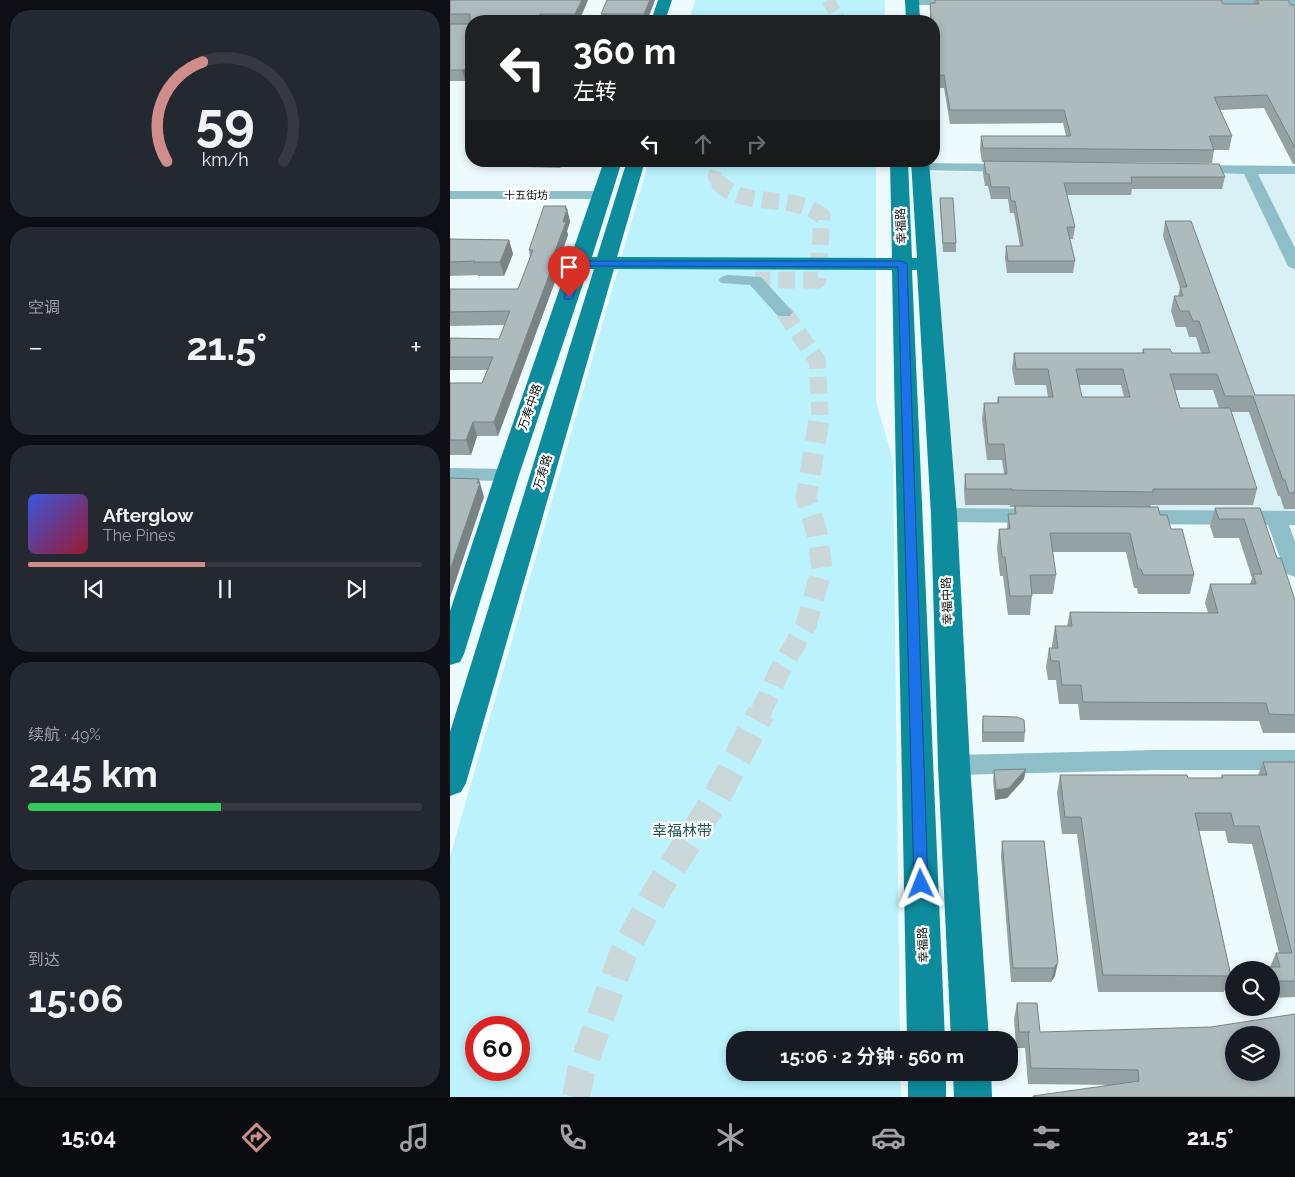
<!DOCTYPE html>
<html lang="zh">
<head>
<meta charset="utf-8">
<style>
	:root { --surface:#171b24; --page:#242831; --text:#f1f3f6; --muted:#9ea1a6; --line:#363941; --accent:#cf8e89 }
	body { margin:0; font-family:Raleway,"Noto Sans SC",sans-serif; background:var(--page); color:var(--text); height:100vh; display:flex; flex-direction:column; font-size:19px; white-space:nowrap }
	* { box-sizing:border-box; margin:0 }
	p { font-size:16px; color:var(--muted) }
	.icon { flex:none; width:28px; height:28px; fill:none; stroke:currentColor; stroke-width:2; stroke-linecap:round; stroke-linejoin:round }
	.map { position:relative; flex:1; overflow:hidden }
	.side { display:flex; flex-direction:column; gap:10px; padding:10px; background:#0d0f14; width:450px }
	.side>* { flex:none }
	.hud { position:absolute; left:15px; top:15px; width:475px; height:152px; border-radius:20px; box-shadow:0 2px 8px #0003; background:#202124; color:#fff; overflow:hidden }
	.fabs { position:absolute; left:775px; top:961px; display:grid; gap:10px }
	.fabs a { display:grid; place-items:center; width:55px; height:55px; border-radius:50%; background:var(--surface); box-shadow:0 2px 8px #0003; font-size:25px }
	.speed { position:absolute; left:15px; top:1016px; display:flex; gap:10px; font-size:25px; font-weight:700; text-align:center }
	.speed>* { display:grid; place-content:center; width:65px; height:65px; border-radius:50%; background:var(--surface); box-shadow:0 2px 8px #0003; line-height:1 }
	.speed .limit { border:8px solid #d22; background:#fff; color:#111 }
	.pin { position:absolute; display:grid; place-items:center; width:42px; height:42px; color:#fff; margin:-51px -21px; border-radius:50% 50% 50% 0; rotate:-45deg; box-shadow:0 0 5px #0007 }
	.pin .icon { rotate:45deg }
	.me { position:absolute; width:55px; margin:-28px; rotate:358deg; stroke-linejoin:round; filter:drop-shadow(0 0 4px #0008) }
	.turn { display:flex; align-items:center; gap:18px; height:105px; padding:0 25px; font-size:22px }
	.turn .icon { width:65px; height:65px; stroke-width:2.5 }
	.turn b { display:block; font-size:35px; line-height:42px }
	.lanes { display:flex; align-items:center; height:48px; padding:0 25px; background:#0003; justify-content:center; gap:25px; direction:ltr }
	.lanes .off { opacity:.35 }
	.big { font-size:38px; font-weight:700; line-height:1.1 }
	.side .widget { flex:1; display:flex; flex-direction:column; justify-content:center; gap:8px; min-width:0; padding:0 18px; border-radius:20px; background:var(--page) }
	.side .dial { align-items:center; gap:0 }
	.dial svg { height:130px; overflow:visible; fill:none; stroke:var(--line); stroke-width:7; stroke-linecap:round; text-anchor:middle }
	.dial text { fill:var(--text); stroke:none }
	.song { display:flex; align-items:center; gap:15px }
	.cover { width:60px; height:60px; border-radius:8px; background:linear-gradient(135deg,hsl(230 70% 55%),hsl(350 70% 35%)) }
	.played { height:5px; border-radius:2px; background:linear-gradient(90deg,var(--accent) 45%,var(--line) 45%) }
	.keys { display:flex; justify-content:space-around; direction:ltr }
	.heat { display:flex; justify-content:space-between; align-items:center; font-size:28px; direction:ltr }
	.charge { height:8px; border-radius:4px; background:linear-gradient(90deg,#34c759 49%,var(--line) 0) }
	.trip { position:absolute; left:276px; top:1031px; width:292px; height:50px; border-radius:20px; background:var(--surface); box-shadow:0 2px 8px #0003; font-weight:700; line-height:50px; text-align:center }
	.dock { display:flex; height:80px; justify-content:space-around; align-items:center; background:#090b0e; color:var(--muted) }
	.dock .icon { width:35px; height:35px }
	.dock .on { color:var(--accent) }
	.dock b { font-size:22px; color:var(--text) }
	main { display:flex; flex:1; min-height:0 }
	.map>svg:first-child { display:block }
</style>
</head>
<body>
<main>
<section class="side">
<div class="widget dial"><svg viewBox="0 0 100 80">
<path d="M14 69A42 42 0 1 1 86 69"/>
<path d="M14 69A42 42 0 0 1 36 8" stroke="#cf8e89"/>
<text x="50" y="56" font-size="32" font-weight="700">59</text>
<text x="50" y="72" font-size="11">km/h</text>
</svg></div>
<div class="widget"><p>空调</p>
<div class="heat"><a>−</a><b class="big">21.5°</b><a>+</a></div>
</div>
<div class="widget">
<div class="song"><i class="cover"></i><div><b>Afterglow</b><p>The Pines</p></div></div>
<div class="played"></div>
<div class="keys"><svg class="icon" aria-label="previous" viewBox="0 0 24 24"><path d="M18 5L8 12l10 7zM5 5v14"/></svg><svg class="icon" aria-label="pause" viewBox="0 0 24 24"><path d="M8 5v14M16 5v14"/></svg><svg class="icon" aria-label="next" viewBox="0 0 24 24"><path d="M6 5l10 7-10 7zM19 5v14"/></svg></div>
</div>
<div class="widget"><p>续航 · 49%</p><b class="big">245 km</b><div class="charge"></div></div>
<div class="widget"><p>到达</p><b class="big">15:06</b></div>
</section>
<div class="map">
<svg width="845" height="1097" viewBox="0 0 845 1097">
	<rect width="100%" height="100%" fill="#edfbfe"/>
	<!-- built -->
	<path fill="#d9f1f5" d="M 479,172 L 845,173 L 845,513 L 506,509 Z"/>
	<!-- green -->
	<g fill="#bbf2fc" fill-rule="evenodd">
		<path d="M 245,0 L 435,0 L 435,21 L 239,21 Z"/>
		<path d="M 199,161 L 426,161 L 426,402 L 443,460 L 450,1040 L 285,1040 L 285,1072 L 450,1073 L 451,1097 L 0,1097 L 0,857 ZM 26,1028 L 69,1028 L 69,1070 L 26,1070 Z"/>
	</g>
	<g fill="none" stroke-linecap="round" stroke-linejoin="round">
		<!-- minor-tunnel-far3 -->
		<g stroke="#cbd8da" stroke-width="13" stroke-dasharray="13 6" stroke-linecap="butt">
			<path d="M 378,0 L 390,21"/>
			<path d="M 268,182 L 264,177 L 269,161"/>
		</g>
		<!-- minor-tunnel-far2 -->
		<g stroke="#cbd8da" stroke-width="17" stroke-dasharray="17 8" stroke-linecap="butt">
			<path d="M 267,181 C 294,211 341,191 372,216 L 368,280 L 305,280"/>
			<path d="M 334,312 L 367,360 L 370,415"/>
		</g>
		<!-- minor-tunnel-far1 -->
		<path stroke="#cbd8da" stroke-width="21" stroke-dasharray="21 11" stroke-linecap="butt" d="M 310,714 L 330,670 L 356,625 L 372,569 L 367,533 L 356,498 L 370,414"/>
		<!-- minor-tunnel -->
		<path stroke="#cbd8da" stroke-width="28" stroke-dasharray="28 14" stroke-linecap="butt" d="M 126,1097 L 131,1072 L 173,954 L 208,889 L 265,800 L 311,713"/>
		<!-- minor -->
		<g fill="#8ebec7" fill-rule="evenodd">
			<path d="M 458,0 L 516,0 L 518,2 L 512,5 L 462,5 L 458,4 L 456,2 Z"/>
			<path d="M 845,0 L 845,6 L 743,6 L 737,3 L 741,0 Z"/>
			<path d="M 471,163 L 562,164 L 567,165 L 569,168 L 567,171 L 562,172 L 466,170 L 464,167 L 466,164 Z"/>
			<path d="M 743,165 L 845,166 L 845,174 L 808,174 L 845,248 L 845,269 L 839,267 L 837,264 L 794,174 L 738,172 L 736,169 L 738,166 Z"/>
			<path d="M 0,191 L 152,191 L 157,192 L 159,195 L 157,198 L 152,199 L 0,199 Z"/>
			<path d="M 277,275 L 311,277 L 343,312 L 340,316 L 328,316 L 300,285 L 271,283 L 269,280 L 271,277 Z"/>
			<path d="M 0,468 L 57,469 L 64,470 L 67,475 L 64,480 L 57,481 L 0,480 Z"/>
			<path d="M 494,508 L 586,509 L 593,511 L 596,516 L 593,521 L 586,523 L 494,522 L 487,520 L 484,515 L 487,510 Z"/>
			<path d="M 689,510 L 845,511 L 845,525 L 839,525 L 845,541 L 845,577 L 837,574 L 834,569 L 818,525 L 689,524 L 682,522 L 679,517 L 682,512 Z"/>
			<path d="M 706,750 L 845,750 L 845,770 L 706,770 L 504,775 L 495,772 L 491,765 L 495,758 L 504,755 Z"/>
		</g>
		<!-- major -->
		<g fill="#0c8c9d" fill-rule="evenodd">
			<path d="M 208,0 L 222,0 L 215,21 L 201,21 Z"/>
			<path d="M 455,0 L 469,0 L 470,21 L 456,21 Z"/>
			<path d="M 154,161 L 172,161 L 142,257 L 147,257 L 177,161 L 195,161 L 167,257 L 442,258 L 440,161 L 458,161 L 462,258 L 467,258 L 461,161 L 479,161 L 507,515 L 520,765 L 539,1040 L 501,1040 L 488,765 L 481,515 L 467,270 L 462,270 L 495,1040 L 457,1040 L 442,270 L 164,269 L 16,783 L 11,792 L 0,796 L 0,732 L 144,269 L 138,269 L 69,475 L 14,654 L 10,662 L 0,665 L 0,611 L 45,475 Z"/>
			<rect x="458" y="1072" width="38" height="25"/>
			<path d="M 503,1072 L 541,1072 L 542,1097 L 504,1097 Z"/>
		</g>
	</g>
	<!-- wall -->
	<g fill="#95a1a3" fill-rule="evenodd">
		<path d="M 0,0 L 138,0 L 129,21 L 21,21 L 21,79 L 15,81 L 0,81 Z"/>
		<path d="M 157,0 L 205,0 L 197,21 L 152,21 L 151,14 Z"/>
		<path d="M 487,0 L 771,0 L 773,4 L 803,4 L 804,0 L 838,0 L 841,5 L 845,5 L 845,164 L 843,164 L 814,108 L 770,110 L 782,136 L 779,150 L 764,150 L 762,163 L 637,162 L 775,177 L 772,189 L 682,189 L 681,195 L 617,195 L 625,227 L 623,239 L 619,239 L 625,261 L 623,273 L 557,273 L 555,258 L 556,246 L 570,246 L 564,213 L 560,213 L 558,199 L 541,199 L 538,186 L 535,186 L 533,173 L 534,162 L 532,162 L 530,149 L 531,136 L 616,136 L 613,123 L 500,124 L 494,88 L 484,88 L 484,21 L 480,21 L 480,3 L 484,3 Z"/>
		<path d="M 35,161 L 113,161 L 110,168 L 36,166 Z"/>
		<path d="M 490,198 L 506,243 L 506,252 L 493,252 L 490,207 Z"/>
		<path d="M 116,206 L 116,209 L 117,209 L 120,222 L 117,231 L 118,235 L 106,269 L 107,276 L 48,436 L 27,436 L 21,455 L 0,455 L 0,383 L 32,383 L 37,370 L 0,370 L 0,338 L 49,339 L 54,325 L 0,326 L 0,289 L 68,289 L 80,258 L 79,250 Z"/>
		<path d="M 715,221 L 805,395 L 845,395 L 845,509 L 834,509 L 830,496 L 828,496 L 799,412 L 781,412 L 807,489 L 803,505 L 701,505 L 700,507 L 710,515 L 721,529 L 744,575 L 740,594 L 688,594 L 687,588 L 684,588 L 676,552 L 602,552 L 606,575 L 603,594 L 582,594 L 580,615 L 558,615 L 553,576 L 550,576 L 547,548 L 549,529 L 557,529 L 558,514 L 564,514 L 564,507 L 560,507 L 560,505 L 515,505 L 514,490 L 515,474 L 554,474 L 552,460 L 537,460 L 532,419 L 534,403 L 547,403 L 548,397 L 598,397 L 596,385 L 565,385 L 562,369 L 564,353 L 692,353 L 693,349 L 722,353 L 751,353 L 746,337 L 739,337 L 736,327 L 726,327 L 721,311 L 724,296 L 728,296 L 730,288 L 713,236 ZM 629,385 L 671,385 L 674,397 L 632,397 ZM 725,390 L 763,390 L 769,408 L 730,408 Z"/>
		<path d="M 0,239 L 59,240 L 63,254 L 54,276 L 28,276 L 28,275 L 0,276 Z"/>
		<path d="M 765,508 L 810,508 L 827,558 L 845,600 L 845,733 L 813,733 L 809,721 L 630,720 L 628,704 L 609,704 L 606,680 L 598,680 L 596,667 L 599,648 L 602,648 L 602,645 L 605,626 L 617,626 L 620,612 L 758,613 L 755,603 L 760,584 L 800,584 L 802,578 L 789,538 L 764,538 L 760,526 Z"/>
		<path d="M 533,716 L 575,732 L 574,742 L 532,742 L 532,726 Z"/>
		<path d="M 813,762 L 845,762 L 845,997 L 821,998 L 821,970 L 817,970 L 819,967 L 820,967 L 826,953 L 829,953 L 802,844 L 778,843 L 775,831 L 749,831 L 781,976 L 774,992 L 648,992 L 627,834 L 612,834 L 607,793 L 610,775 L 738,778 L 771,778 L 772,775 L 808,775 Z"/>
		<path d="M 544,770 L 574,779 L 557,798 L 545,800 L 543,780 Z"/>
		<path d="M 552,841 L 594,841 L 605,976 L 601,982 L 561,982 L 551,856 Z"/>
		<path d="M 567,1003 L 590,1032 L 845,1097 L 663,1085 L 578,1084 L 575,1048 L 566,1048 L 564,1019 Z"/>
	</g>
	<!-- shaded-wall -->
	<g fill="#798384">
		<path d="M 132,0 L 138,0 L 129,21 L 126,21 L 125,14 Z"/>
		<path d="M 200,0 L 205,0 L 197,21 L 195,21 L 194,14 Z"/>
		<path d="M 90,14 L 92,21 L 86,21 Z"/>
		<path d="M 21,67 L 21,79 L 15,81 L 12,70 Z"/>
		<path d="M 109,161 L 113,161 L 110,168 Z"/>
		<path d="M 116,206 L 117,211 L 117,209 L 120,222 L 117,231 L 118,235 L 106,269 L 107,276 L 48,436 L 44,422 L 113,222 Z"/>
		<path d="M 59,240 L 63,254 L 54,276 L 50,262 Z"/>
		<path d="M 23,422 L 27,436 L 21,455 L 16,440 Z"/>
		<path d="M 29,479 L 34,497 L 0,598 L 0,570 Z"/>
		<path d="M 576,769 L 574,779 L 557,798 L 545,800 L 546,790 Z"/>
		<path d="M 608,962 L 605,976 L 601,982 L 604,968 Z"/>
	</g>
	<!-- building -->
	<g fill="#adbbbd" stroke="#798384" fill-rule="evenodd">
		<path d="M 0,0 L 132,0 L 125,14 L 90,14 L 86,21 L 21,21 L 21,67 L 12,70 L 0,70 L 0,24 L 20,24 L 20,14 L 0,14 Z"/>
		<path d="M 157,0 L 200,0 L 194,14 L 151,14 Z"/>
		<path d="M 485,0 L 771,0 L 773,4 L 809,4 L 807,0 L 838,0 L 841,5 L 845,5 L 845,148 L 817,95 L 764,97 L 782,136 L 759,136 L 764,150 L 533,148 L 531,136 L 621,136 L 614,110 L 500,110 L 494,75 L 484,75 L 484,21 L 481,21 L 480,3 L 485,3 Z"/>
		<path d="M 534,161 L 769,164 L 775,177 L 681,177 L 682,183 L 614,183 L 625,227 L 617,227 L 625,261 L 558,261 L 556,246 L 573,246 L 565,201 L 561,201 L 559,187 L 541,187 L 539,174 L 536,174 Z"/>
		<path d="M 490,198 L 503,198 L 506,243 L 493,243 Z"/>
		<path d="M 94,206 L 116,206 L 115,209 L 117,209 L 113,222 L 116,222 L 101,262 L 104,262 L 44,422 L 23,422 L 16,440 L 0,440 L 0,383 L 32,383 L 43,357 L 0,357 L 0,338 L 49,339 L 60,311 L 0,312 L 0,289 L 68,289 L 83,250 L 79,250 Z"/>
		<path d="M 715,221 L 741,221 L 805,395 L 845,395 L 845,493 L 839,493 L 835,480 L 833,480 L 803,396 L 775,396 L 767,374 L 720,374 L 730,408 L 780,408 L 807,489 L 703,489 L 703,492 L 562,490 L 562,489 L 516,489 L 515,474 L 557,474 L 554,444 L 538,444 L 534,403 L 549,403 L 548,397 L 603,397 L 598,369 L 566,369 L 564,353 L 694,353 L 693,349 L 720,349 L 722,353 L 760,353 L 749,321 L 743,321 L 739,311 L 730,311 L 724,296 L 733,296 L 730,287 L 737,287 ZM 626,369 L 673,369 L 680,397 L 632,397 Z"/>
		<path d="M 0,239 L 59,240 L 50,262 L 24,262 L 25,261 L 0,262 Z"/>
		<path d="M 0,478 L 29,479 L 27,483 L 30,483 L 0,570 Z"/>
		<path d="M 565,506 L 708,507 L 710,515 L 717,515 L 721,529 L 732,529 L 744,575 L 693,575 L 691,569 L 688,569 L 680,533 L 600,533 L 606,575 L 580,575 L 582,596 L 560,596 L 555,557 L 552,557 L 549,529 L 560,529 L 558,514 L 566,514 Z"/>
		<path d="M 765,508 L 810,508 L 827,558 L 831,558 L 845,600 L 845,715 L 819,714 L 816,703 L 633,702 L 631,685 L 612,685 L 609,661 L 601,661 L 599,648 L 608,648 L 605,626 L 622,626 L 620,612 L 768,613 L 760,584 L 806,584 L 803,574 L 812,574 L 794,519 L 769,519 Z"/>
		<path d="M 533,716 L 567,717 L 574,720 L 575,732 L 533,732 Z"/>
		<path d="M 813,762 L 845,762 L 845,981 L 822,981 L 821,977 L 821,970 L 819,970 L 819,967 L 830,967 L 826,953 L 842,953 L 809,826 L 784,826 L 781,813 L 745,813 L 781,976 L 653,975 L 631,817 L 615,817 L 610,775 L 737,775 L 738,778 L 773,778 L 772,775 L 817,775 Z"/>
		<path d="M 576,769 L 559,788 L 546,790 L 544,770 Z"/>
		<path d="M 552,841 L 594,841 L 608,962 L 604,968 L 563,968 Z"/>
		<path d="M 567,1003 L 587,1003 L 590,1032 L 761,1027 L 845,1014 L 845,1097 L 583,1097 L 583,1096 L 689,1081 L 688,1070 L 581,1068 L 578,1032 L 580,1032 L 569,1032 ZM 784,1035 L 821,1035 L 821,1072 L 784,1072 Z"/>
	</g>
	<!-- route -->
	<path fill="#1a73e8" stroke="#114b97" d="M 127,261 L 452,261 L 457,264 L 478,884 L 476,888 L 471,890 L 466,888 L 464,884 L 448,267 L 134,266 L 123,297 L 122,299 L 115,299 L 114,297 Z"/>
	<g text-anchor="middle" stroke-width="4.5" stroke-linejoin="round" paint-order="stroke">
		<!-- far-street labels -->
		<g font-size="11" fill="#0a0f10" stroke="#fff">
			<text x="76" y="199">十五街坊</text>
		</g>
		<!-- street labels -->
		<g font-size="12" fill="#0a0f10" stroke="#fff">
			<text transform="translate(451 226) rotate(-92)" y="4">幸福路</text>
			<text transform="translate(80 407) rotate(-71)" y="4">万寿中路</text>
			<text transform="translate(93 472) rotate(-73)" y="4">万寿路</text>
			<text transform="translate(497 601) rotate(-92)" y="4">幸福中路</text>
			<text transform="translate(473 945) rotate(-92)" y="4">幸福路</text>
		</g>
		<!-- near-park labels -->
		<g font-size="15" fill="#1f565f" stroke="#fff">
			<text x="232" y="836">幸福林带</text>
		</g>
	</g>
</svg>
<div class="fabs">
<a><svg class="icon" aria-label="search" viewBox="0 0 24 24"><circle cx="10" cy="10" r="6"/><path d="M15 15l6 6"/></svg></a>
<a><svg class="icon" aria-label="layers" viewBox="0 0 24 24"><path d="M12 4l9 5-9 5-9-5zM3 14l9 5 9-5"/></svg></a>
</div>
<div class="speed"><div class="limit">60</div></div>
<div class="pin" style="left:119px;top:297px;background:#d93025"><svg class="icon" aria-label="arrive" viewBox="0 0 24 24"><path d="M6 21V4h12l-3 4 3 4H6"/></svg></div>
<svg class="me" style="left:471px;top:884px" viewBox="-20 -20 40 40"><path d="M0-17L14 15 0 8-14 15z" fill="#1a73e8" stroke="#fff" stroke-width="4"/></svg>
<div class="trip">15:06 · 2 分钟 · 560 m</div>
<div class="hud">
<div class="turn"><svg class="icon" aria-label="left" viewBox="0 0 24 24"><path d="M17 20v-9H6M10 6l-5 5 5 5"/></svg><div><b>360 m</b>左转</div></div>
<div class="lanes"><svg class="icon" aria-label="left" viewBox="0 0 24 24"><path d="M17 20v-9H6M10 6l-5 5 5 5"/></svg><svg class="icon off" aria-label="ahead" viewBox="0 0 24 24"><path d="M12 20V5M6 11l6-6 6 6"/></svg><svg class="icon off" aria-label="right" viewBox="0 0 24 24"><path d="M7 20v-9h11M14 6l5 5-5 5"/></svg></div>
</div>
</div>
</main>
<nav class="dock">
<b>15:04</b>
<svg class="icon on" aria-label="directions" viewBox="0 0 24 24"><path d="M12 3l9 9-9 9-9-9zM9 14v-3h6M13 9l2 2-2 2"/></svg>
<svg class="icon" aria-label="music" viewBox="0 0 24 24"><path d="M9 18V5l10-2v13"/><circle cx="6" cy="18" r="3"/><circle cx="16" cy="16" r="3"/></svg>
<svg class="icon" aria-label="phone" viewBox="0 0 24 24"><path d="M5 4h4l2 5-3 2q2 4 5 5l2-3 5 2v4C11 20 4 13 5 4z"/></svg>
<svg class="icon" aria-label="climate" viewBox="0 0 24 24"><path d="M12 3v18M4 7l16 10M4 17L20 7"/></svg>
<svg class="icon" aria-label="car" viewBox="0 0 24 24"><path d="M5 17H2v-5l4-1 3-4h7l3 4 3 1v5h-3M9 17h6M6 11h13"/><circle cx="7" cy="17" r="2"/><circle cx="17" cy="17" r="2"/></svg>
<svg class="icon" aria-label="filters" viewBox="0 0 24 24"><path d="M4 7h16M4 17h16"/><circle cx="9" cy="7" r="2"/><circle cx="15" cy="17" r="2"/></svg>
<b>21.5°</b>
</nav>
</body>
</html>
